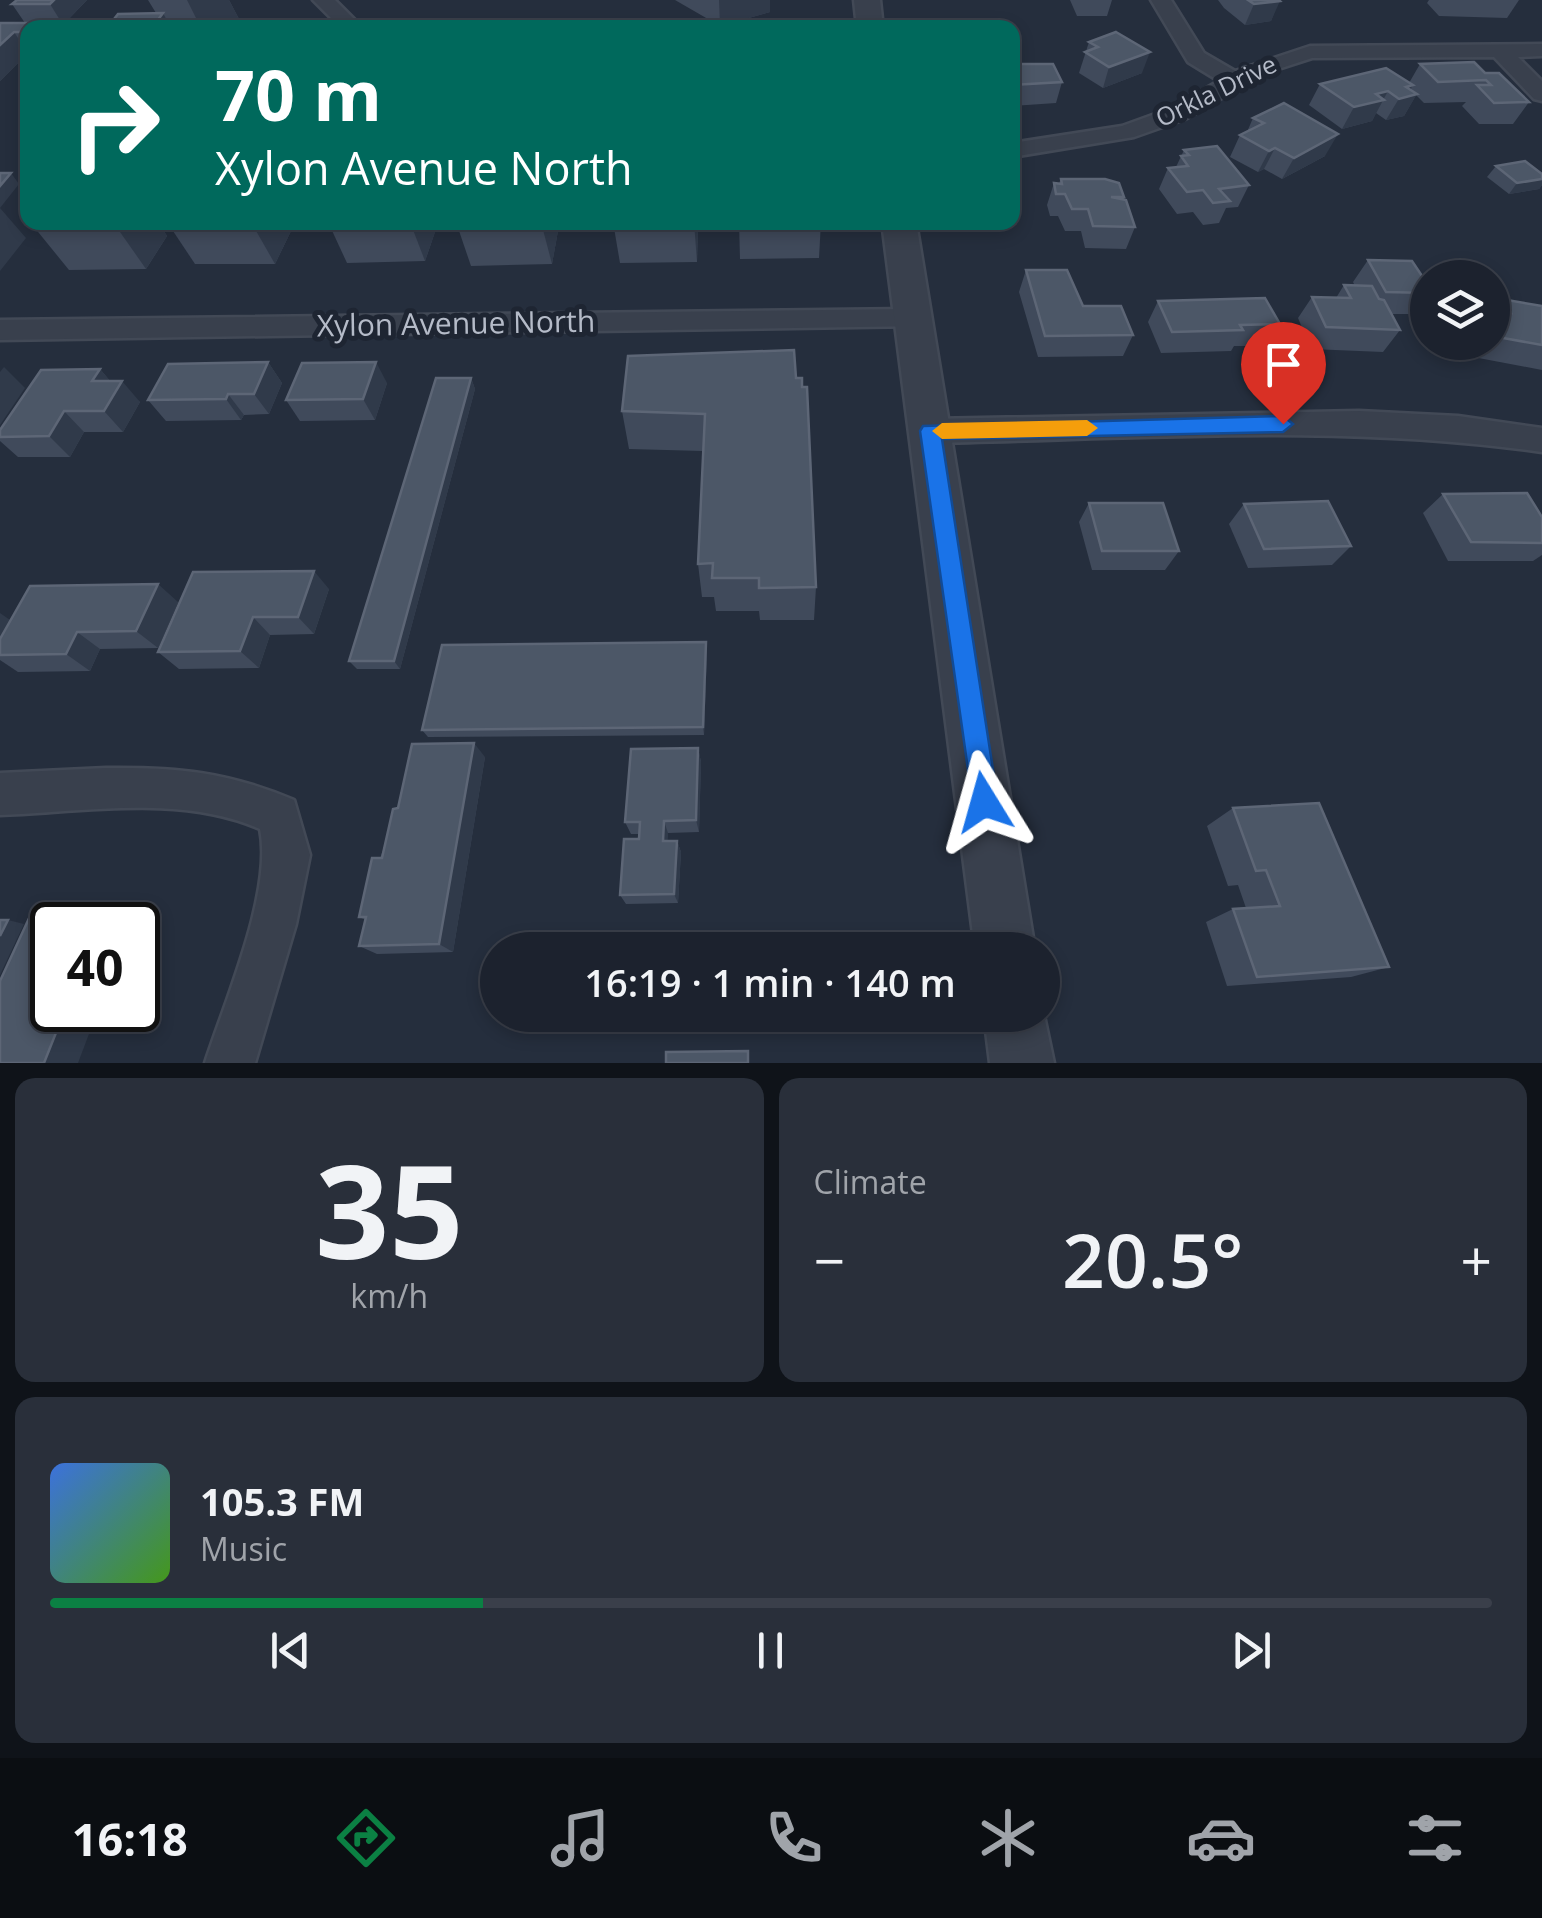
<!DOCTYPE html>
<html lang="en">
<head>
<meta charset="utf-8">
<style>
	:root { --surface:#1c222e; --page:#292f3a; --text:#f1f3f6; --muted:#a0a4aa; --line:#3a3f4a; --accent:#0b8043 }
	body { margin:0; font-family:"Open Sans",sans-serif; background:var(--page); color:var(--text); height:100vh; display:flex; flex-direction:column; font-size:38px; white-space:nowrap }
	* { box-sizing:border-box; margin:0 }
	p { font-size:32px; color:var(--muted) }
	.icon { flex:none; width:55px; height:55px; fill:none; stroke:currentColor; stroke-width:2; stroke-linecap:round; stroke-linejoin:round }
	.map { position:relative; height:1063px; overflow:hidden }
	.drawer { display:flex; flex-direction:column; gap:15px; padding:15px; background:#0f1319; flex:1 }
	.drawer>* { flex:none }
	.top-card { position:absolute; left:20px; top:20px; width:1000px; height:210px; border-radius:20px; box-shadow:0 5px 15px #0003,0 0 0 2px var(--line); background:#00695c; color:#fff; overflow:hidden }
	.buttons { position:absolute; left:1410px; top:260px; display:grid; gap:20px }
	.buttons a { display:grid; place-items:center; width:100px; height:100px; border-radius:50%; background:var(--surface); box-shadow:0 5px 15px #0003,0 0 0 2px var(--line); font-size:50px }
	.speed { position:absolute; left:30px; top:902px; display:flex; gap:20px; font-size:50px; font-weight:700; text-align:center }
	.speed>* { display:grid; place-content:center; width:130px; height:130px; border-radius:50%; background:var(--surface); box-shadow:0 5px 15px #0003,0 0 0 2px var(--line); line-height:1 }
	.speed .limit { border:5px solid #111; border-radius:15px; background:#fff; color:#111 }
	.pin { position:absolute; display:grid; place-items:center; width:85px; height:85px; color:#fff; margin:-102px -42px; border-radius:50% 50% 50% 0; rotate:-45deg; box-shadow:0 0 10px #0007 }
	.pin .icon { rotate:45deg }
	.me { position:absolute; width:110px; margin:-55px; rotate:352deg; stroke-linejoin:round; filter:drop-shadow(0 0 8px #0008) }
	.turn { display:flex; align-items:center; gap:35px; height:210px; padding:0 30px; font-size:45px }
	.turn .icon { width:130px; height:130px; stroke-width:2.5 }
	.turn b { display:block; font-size:70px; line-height:85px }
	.big { font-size:75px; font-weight:600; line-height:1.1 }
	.drawer .tile { flex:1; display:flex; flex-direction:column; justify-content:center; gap:15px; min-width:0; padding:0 35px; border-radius:20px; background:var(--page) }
	.drawer .dial { align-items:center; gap:0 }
	.dial b { font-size:130px; line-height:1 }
	.song { display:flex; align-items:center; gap:30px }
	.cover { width:120px; height:120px; border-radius:15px; background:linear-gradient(135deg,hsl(220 70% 55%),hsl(100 70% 35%)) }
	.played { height:10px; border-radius:5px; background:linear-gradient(90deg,var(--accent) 30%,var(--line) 30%) }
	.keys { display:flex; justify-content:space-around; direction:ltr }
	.heat { display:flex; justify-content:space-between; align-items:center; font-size:55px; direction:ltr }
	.drawer .tiles { flex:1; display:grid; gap:15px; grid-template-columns:1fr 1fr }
	.tile:last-child { grid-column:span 2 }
	.trip { position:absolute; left:480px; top:932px; width:580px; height:100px; border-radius:50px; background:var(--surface); box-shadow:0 5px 15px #0003,0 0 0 2px var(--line); font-weight:600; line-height:100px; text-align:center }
	.tabs { display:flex; height:160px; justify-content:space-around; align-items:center; background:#0b0e12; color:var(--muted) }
	.tabs .icon { width:70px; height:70px }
	.tabs .active { color:var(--accent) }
	.tabs b { font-size:45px; color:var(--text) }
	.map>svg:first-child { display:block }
</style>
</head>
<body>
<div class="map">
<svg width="1542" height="1063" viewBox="0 0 1542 1063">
	<rect width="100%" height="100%" fill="#252e3d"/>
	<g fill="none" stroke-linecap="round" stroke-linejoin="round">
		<defs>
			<g id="minor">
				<path d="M 313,0 L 335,0 L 363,28 L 341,28 Z"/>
				<path d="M 1151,0 L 1171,0 L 1204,53 L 1235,71 L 1310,46 L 1542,44 L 1542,56 L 1518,57 L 1542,81 L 1542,101 L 1534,99 L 1494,57 L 1312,58 L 1263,74 L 1185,119 L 1134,137 L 1012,157 L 1012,143 L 1122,126 L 1169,109 L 1219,81 L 1188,62 Z"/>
				<path d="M 911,309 L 921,312 L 925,319 L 921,326 L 0,340 L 0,320 Z"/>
				<path d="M 1359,411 L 1458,416 L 1542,428 L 1542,452 C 1340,423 1134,439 931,443 L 920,440 L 915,431 L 920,422 L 931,419 Z"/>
				<path d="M 106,768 C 177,767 228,772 294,800 L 310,855 L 296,924 L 255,1063 L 205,1063 C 225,1001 273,891 260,829 C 181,794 83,812 0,815 L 0,773 Z"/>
			</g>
			<g id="tertiary">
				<path d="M 854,0 L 880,0 L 883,28 L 857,28 Z"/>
				<path d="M 882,222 L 916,222 L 1035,950 L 975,950 Z"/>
				<path d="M 1042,1006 L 1054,1063 L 990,1063 L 984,1015 L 1042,1015 Z"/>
			</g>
		</defs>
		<!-- minor casing -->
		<use href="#minor" stroke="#424956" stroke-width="5"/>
		<!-- tertiary casing -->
		<use href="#tertiary" stroke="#424956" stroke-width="5"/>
		<!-- minor -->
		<use href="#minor" fill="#39404d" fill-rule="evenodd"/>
		<!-- tertiary -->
		<use href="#tertiary" fill="#39404d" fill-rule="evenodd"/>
	</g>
	<!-- wall -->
	<g fill="#404a5b">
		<path d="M 87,0 L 63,25 L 32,25 L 28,28 L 28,53 L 0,81 L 0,23 L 25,23 L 12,4 Z"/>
		<path d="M 148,0 L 229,0 L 239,19 L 230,28 L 107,28 L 156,13 Z"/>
		<path d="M 675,0 L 770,0 L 770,12 L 720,26 Z"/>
		<path d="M 1070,0 L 1112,0 L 1107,16 L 1077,16 Z"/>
		<path d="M 1218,0 L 1279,0 L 1271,21 L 1245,25 L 1224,8 Z"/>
		<path d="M 1429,0 L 1519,0 L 1507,18 L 1439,16 L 1427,3 Z"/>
		<path d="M 1089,42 L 1142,73 L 1103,88 L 1079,73 Z"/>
		<path d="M 1012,64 L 1062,82 L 1056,103 L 1012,106 Z"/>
		<path d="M 1420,64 L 1485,73 L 1529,102 L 1513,124 L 1479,124 L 1462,106 L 1466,102 L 1424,103 L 1416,95 L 1404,116 L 1386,120 L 1376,113 L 1372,121 L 1342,129 L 1309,105 L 1320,84 L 1409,83 Z"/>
		<path d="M 1253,118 L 1325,156 L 1282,179 L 1264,169 L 1258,172 L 1230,157 L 1240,135 L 1247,132 Z"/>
		<path d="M 1184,150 L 1249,185 L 1238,207 L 1226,208 L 1219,223 L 1203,225 L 1193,212 L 1177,214 L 1159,189 L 1168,168 L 1176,167 Z"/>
		<path d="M 1496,166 L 1542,174 L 1542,185 L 1539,189 L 1509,194 L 1487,177 Z"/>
		<path d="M 1061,179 L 1124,197 L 1123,200 L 1135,227 L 1126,249 L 1085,248 L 1081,231 L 1065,231 L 1058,216 L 1050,216 L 1047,205 L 1054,183 L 1059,183 Z"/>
		<path d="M 30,222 L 158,222 L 167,236 L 146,269 L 69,270 Z"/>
		<path d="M 167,222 L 286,222 L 291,231 L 275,264 L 195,264 Z"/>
		<path d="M 328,222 L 433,222 L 436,229 L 425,261 L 347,263 Z"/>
		<path d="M 456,222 L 556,222 L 558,231 L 552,264 L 471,266 Z"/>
		<path d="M 613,222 L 698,222 L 697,262 L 620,263 Z"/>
		<path d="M 739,222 L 821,222 L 819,258 L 740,259 Z"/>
		<path d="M 1368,260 L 1428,285 L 1428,299 L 1416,314 L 1391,314 L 1400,330 L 1383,352 L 1311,349 L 1298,318 L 1312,297 L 1336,298 L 1344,285 L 1355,286 L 1353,282 Z"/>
		<path d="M 1026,270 L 1083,306 L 1133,335 L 1123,356 L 1038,357 L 1019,292 Z"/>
		<path d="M 1507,300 L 1542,306 L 1542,370 L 1468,356 L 1465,342 L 1492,342 L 1492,310 L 1498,311 Z"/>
		<path d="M 1158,301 L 1280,324 L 1266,346 L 1234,346 L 1231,351 L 1161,353 L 1148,322 Z"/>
		<path d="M 268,362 L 282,383 L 269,414 L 244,415 L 241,420 L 166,421 L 148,400 Z"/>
		<path d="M 100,369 L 110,381 L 140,402 L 123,432 L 84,432 L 70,457 L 18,457 L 0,441 L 0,430 Z"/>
		<path d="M 471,378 L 475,389 L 400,669 L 357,669 L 349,661 Z"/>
		<path d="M 796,378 L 816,587 L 814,620 L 760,620 L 759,611 L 716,611 L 714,597 L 702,597 L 698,564 L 703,451 L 629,449 L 622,411 Z"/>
		<path d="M 387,383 L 375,420 L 300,421 L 286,400 Z"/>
		<path d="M 1443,494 L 1542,517 L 1542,555 L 1533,561 L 1448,561 L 1423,513 Z"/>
		<path d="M 1089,503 L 1179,551 L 1165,570 L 1092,570 L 1079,522 Z"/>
		<path d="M 1244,504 L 1351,546 L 1332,565 L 1248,568 L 1229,524 Z"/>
		<path d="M 329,589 L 314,634 L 270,635 L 259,668 L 179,669 L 158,652 Z"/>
		<path d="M 178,602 L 158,648 L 100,649 L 90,671 L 18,672 L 0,660 L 0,639 Z"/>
		<path d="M 707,650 L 704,735 L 428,737 L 422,730 Z"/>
		<path d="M 698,748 L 701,762 L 699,832 L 668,833 L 667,841 L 677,841 L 681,852 L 678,903 L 626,904 L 620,895 L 639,834 L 631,834 L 625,822 Z"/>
		<path d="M 485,757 L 453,952 L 377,954 L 359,946 L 366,920 L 359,917 L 398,808 Z"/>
		<path d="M 1233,808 L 1389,967 L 1351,977 L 1227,986 L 1206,922 L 1233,909 L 1246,908 L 1238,885 L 1228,886 L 1207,826 Z"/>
	</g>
	<!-- shaded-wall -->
	<g fill="#303a4a">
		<path d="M 54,0 L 87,0 L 63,25 L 50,4 Z"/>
		<path d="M 187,0 L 229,0 L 239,19 L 230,28 L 201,28 Z"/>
		<path d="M 719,0 L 770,0 L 770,12 L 720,26 Z"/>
		<path d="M 1280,1 L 1271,21 L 1245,25 L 1254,4 Z"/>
		<path d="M 163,13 L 171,28 L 152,28 Z"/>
		<path d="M 31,23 L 34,28 L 28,28 L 28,39 L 22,32 Z"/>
		<path d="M 14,32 L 28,53 L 0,81 L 0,45 Z"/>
		<path d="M 1150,52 L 1142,73 L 1103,88 L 1109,67 Z"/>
		<path d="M 1413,85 L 1406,97 L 1417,94 L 1404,116 L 1386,120 L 1406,87 Z"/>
		<path d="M 1388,91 L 1372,121 L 1342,129 L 1354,107 L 1376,94 Z"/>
		<path d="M 1338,134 L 1325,156 L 1282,179 L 1294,158 Z"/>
		<path d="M 1275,148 L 1264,169 L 1258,172 L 1269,151 Z"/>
		<path d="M 11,173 L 19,184 L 0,208 L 26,238 L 0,271 L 0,186 Z"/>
		<path d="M 1542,179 L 1542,185 L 1539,189 L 1509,194 L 1517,183 Z"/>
		<path d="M 113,222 L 158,222 L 167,236 L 146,269 Z"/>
		<path d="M 251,222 L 286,222 L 291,231 L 275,264 Z"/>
		<path d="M 410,222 L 433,222 L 436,229 L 425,261 Z"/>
		<path d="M 541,222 L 556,222 L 558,231 L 552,264 Z"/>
		<path d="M 694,222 L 698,222 L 697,262 Z"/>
		<path d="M 268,362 L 282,383 L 269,414 L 254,394 Z"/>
		<path d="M 376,362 L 387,383 L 375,420 L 363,399 Z"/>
		<path d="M 4,367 L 25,388 L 0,425 L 0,372 Z"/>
		<path d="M 100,369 L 117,389 L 122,381 L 140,402 L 123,432 L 104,411 L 92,381 Z"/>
		<path d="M 471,378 L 475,389 L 400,669 L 394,661 Z"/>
		<path d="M 228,394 L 244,415 L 241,420 L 226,399 Z"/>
		<path d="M 64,411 L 84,432 L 70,457 L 49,436 Z"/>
		<path d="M 314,571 L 329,589 L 314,634 L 298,617 Z"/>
		<path d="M 158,584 L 178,602 L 158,648 L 136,631 Z"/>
		<path d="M 0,613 L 10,620 L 0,639 Z"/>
		<path d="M 253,617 L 270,635 L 259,668 L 240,651 Z"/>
		<path d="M 77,632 L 100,649 L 90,671 L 66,654 Z"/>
		<path d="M 706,642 L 707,650 L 704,735 L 703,727 Z"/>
		<path d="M 474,743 L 485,757 L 453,952 L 439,944 Z"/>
		<path d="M 698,748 L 701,762 L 699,832 L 696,820 Z"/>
		<path d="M 664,821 L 668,833 L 667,852 L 663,841 Z"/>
		<path d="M 677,841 L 681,852 L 678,903 L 674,894 Z"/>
		<path d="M 104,912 L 132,921 L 130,925 L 99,925 Z"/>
		<path d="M 8,920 L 24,924 L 0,975 L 0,936 Z"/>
		<path d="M 65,1010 L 98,1010 L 78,1063 L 44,1063 Z"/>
	</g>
	<!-- building -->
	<g fill="#4c5767" stroke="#5d6676" stroke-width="2.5">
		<path d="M 17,0 L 54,0 L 50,4 L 12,4 Z"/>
		<path d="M 1248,0 L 1279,0 L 1280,1 L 1254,4 Z"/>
		<path d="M 163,13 L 152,28 L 107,28 L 118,14 Z"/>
		<path d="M 0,23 L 31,23 L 22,32 L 14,32 L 0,45 Z"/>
		<path d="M 1116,32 L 1150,52 L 1109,67 L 1085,52 L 1098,47 L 1089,42 Z"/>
		<path d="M 1474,62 L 1485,73 L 1499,73 L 1529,102 L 1494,103 L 1477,85 L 1491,85 L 1486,80 L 1438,82 L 1420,64 Z"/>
		<path d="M 1012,64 L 1053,64 L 1062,82 L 1012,85 Z"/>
		<path d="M 1386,68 L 1413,85 L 1406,87 L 1417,94 L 1399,99 L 1388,91 L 1376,94 L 1384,100 L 1354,107 L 1320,84 Z"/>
		<path d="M 1284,103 L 1338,134 L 1294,158 L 1275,148 L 1269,151 L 1240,135 L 1264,123 L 1253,118 Z"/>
		<path d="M 1217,146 L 1249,185 L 1219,189 L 1230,201 L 1213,203 L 1203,190 L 1187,192 L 1168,168 L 1188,166 L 1181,156 L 1189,155 L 1184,150 Z"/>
		<path d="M 1525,161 L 1542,174 L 1542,179 L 1517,183 L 1496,166 Z"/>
		<path d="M 0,173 L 11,173 L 0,186 Z"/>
		<path d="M 1061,179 L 1105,179 L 1119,183 L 1124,197 L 1111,197 L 1126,200 L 1135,227 L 1093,226 L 1088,209 L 1072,209 L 1065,194 L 1056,194 L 1054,183 L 1062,184 Z"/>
		<path d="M 1368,260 L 1412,261 L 1428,285 L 1428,293 L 1386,292 Z"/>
		<path d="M 1026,270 L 1067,270 L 1083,306 L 1121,306 L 1133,335 L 1045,336 Z"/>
		<path d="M 1344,285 L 1372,286 L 1379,299 L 1384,300 L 1400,330 L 1326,327 L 1312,297 L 1351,298 Z"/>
		<path d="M 1265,298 L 1280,324 L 1240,325 L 1243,330 L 1172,332 L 1158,301 Z"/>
		<path d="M 1507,300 L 1542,306 L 1542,345 L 1492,336 L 1492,310 L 1511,313 Z"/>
		<path d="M 794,350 L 796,378 L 802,378 L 802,387 L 807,387 L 816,587 L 759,588 L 759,578 L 712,578 L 713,563 L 698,564 L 705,414 L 622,411 L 628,356 Z"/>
		<path d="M 268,362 L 254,394 L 228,394 L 226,399 L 148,400 L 168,364 Z"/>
		<path d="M 376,362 L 363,399 L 286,400 L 302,363 Z"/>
		<path d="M 100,369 L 92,381 L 122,381 L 104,411 L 64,411 L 49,436 L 0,437 L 0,430 L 41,370 Z"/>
		<path d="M 436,378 L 471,378 L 394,661 L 349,661 Z"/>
		<path d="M 1527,493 L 1542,517 L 1542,543 L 1471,542 L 1443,494 Z"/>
		<path d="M 1328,501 L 1351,546 L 1264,549 L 1244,504 Z"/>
		<path d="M 1089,503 L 1163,503 L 1179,551 L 1102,551 Z"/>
		<path d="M 314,571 L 298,617 L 253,617 L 240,651 L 158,652 L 193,572 Z"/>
		<path d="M 158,584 L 136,631 L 77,632 L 66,654 L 0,655 L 0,639 L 30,586 Z"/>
		<path d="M 706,642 L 703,727 L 422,730 L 442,645 Z"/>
		<path d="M 474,743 L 439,944 L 359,946 L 366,917 L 359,917 L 372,858 L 382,858 L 393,809 L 398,808 L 412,744 Z"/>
		<path d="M 698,748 L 696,820 L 664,821 L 663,841 L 677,841 L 674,894 L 620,895 L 624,839 L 639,839 L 640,822 L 625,822 L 631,749 Z"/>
		<path d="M 1319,803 L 1389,967 L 1257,977 L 1233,909 L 1280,906 L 1266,870 L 1256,871 L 1233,808 Z"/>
		<path d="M 104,912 L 99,925 L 52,925 L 52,1010 L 65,1010 L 44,1063 L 0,1063 L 0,981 L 31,914 Z"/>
		<path d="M 0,920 L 8,920 L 0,936 Z"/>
		<path d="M 748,1051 L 748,1063 L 666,1063 L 666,1052 Z"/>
	</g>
	<!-- route -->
	<path fill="#1a73e8" stroke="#114b97" stroke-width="2.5" d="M 1283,416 L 1293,424 L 1283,432 L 942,439 L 998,802 L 994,812 L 984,816 L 974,812 L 920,431 L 923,426 Z"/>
	<!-- slow -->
	<path fill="#f59e0b" d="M 1087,420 L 1098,428 L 1087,436 L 942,439 L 932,431 L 942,423 Z"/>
	<g text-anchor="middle" stroke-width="10" stroke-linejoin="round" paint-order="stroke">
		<!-- far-street labels -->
		<g font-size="25" fill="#b5bbc8" stroke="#1e2532">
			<text transform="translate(1216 91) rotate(-26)" y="9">Orkla Drive</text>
		</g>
		<!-- street labels -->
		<g font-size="30" fill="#b5bbc8" stroke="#1e2532">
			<text transform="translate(456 324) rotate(-1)" y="10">Xylon Avenue North</text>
		</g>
	</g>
</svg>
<div class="buttons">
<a><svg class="icon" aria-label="layers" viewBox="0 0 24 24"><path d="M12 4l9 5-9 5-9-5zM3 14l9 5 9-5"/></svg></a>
</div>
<div class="speed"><div class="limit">40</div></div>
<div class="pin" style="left:1283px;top:424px;background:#d93025"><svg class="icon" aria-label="arrive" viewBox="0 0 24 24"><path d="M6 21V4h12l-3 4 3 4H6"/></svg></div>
<svg class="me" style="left:984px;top:802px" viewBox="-20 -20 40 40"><path d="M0-17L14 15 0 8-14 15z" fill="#1a73e8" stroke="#fff" stroke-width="4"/></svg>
<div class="trip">16:19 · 1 min · 140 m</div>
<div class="top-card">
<div class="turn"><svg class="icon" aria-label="right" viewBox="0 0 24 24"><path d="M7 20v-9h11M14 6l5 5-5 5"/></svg><div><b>70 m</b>Xylon Avenue North</div></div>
</div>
</div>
<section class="drawer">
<div class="tiles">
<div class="tile dial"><b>35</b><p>km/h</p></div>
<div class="tile"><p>Climate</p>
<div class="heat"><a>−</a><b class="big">20.5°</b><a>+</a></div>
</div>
<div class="tile">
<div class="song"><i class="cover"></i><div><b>105.3 FM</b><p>Music</p></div></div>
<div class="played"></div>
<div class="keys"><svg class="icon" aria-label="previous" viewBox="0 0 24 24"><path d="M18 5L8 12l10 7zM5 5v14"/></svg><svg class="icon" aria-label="pause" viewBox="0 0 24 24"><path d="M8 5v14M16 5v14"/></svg><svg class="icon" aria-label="next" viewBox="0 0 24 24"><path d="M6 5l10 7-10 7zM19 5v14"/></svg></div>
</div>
</div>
</section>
<nav class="tabs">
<b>16:18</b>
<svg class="icon active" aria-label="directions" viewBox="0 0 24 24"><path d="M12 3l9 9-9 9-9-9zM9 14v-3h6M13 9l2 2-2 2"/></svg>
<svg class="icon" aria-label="music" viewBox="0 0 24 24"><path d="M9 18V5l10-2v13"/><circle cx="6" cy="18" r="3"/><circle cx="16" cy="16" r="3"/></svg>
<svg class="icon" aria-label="phone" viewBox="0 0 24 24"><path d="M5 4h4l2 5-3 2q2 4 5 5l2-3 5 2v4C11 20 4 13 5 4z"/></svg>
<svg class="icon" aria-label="climate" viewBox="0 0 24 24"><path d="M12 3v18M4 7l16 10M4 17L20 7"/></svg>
<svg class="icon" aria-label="car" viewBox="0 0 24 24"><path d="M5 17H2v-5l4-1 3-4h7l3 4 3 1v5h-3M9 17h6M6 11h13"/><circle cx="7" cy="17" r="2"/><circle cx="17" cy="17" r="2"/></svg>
<svg class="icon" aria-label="filters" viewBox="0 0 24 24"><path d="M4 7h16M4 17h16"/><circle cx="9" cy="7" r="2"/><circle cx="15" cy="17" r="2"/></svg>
</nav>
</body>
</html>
